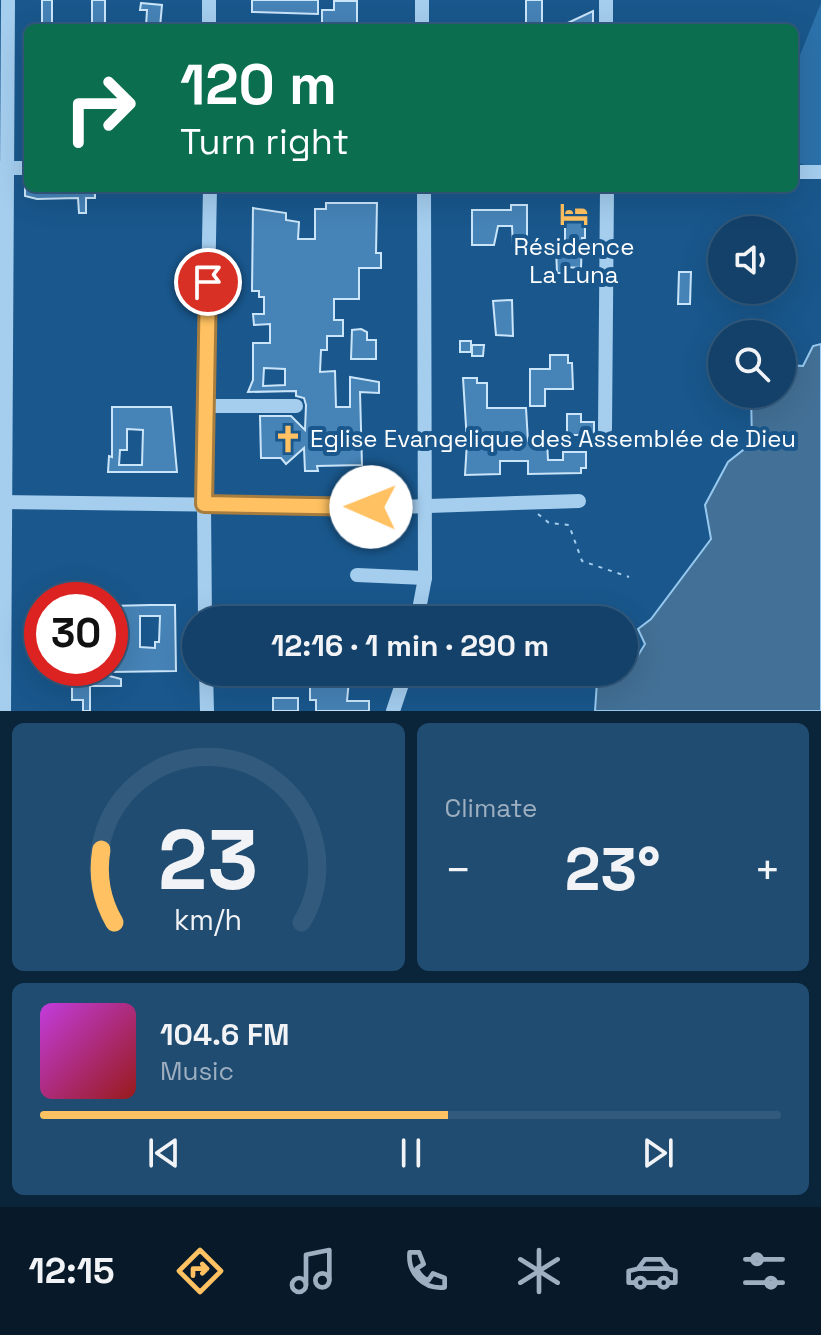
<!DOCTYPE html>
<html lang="en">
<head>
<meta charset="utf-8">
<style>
	:root { --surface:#134169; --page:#204c71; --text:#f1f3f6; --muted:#9dafc0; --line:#325a7d; --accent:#ffc161 }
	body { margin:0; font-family:"Space Grotesk",sans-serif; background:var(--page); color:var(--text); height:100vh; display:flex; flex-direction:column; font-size:30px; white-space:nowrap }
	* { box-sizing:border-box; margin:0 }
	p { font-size:26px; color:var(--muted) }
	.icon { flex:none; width:44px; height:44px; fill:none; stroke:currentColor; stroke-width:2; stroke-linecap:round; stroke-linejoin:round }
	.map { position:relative; height:711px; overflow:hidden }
	.details { display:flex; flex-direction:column; gap:12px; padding:12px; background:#0a243a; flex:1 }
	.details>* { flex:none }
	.hud { position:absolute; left:24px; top:24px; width:774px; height:168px; border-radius:12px; box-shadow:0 8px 32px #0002,0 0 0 2px var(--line); background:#0b6e4f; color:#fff; overflow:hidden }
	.buttons { position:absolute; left:708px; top:216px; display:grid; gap:16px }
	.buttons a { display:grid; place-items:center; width:88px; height:88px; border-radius:50%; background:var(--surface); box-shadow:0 8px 32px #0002,0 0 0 2px var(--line); font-size:40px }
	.speed { position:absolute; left:24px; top:582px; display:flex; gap:16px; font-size:40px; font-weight:700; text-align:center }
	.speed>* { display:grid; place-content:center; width:104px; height:104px; border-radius:50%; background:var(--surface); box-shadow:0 8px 32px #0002,0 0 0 2px var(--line); line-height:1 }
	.speed .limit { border:12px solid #d22; background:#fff; color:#111 }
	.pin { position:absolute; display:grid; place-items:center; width:68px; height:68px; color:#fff; margin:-34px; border:4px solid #fff; border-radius:50%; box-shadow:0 2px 8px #0007 }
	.me { position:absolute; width:88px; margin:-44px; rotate:271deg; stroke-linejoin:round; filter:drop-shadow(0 0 6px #0008) }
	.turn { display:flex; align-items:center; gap:28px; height:168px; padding:0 24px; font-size:36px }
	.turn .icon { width:104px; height:104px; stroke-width:2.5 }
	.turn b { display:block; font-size:56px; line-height:68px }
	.big { font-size:60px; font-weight:800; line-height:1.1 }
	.details .tile { flex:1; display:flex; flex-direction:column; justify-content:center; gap:12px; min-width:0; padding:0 28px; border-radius:12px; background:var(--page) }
	.details .dial { align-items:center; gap:0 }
	.dial svg { height:208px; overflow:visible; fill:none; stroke:var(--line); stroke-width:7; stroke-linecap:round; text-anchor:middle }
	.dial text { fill:var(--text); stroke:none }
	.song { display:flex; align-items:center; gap:24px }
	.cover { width:96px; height:96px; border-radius:12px; background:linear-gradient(135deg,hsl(290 70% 55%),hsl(0 70% 35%)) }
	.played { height:8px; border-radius:4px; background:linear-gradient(90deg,var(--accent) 55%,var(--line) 55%) }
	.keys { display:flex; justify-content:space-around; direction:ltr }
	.heat { display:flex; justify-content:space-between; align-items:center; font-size:44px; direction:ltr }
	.details .tiles { flex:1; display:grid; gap:12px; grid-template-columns:1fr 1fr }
	.tile:last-child { grid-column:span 2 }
	.trip { position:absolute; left:182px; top:606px; width:456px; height:80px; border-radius:40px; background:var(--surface); box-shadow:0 8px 32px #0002,0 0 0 2px var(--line); font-weight:800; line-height:80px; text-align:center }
	.menu { display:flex; height:128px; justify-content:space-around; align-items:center; background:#081a2a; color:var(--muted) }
	.menu .icon { width:56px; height:56px }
	.menu .on { color:var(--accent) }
	.menu b { font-size:36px; color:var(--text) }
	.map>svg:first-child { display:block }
</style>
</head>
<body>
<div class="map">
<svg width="821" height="711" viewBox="0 0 821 711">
	<rect width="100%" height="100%" fill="#19578c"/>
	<!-- green -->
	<path fill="#2c71aa" d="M 821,3 L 821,171 L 794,161 L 794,70 Z"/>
	<!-- water -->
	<path fill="#437096" stroke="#97c9f0" stroke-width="2" d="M 821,344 L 821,711 L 595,711 L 597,682 L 606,672 L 624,672 L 624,661 L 634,662 L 645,644 L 638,629 L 651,619 L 711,539 L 705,505 L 728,462 L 752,443 L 751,394 L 782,394 L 782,358 L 788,365 L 803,366 L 813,346 Z"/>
	<!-- building -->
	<g fill="#4683b7" stroke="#cae5fa" stroke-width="2" fill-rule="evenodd">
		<rect x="42" y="0" width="10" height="28"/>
		<rect x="92" y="0" width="13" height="28"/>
		<path d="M 252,0 L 318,0 L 318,14 L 252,12 Z"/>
		<rect x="526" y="0" width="16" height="28"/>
		<path d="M 334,1 L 357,1 L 357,28 L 322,28 L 322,10 L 334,10 Z"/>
		<path d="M 141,3 L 162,5 L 160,27 L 146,26 L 147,10 L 140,10 Z"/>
		<path d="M 593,11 L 593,28 L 557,28 Z"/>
		<path d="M 25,188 L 95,188 L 95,198 L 86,198 L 86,213 L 79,213 L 78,198 L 37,199 L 25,196 Z"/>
		<path d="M 326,203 L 377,203 L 376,253 L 381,253 L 381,268 L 359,268 L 359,299 L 334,299 L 334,320 L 343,320 L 343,336 L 327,336 L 327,350 L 321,350 L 320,372 L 335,371 L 336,407 L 350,407 L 350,377 L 379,382 L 379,393 L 360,392 L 362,465 L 317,466 L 318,471 L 305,471 L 304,448 L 286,464 L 281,458 L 261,458 L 260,416 L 291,416 L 305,430 L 306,405 L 304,398 L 296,396 L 296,391 L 248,392 L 253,380 L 253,343 L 270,343 L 270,324 L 254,325 L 253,314 L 264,314 L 264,297 L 259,297 L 259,291 L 252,291 L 253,208 L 286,213 L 286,220 L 299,222 L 298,239 L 315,239 L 315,209 L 326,209 ZM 264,368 L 285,369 L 285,385 L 263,386 Z"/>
		<path d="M 511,205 L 527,205 L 527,246 L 513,246 L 512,226 L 498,226 L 494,245 L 472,245 L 472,210 L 511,210 Z"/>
		<path d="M 565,211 L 585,211 L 585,238 L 582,238 L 581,268 L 564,267 L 564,273 L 557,273 L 556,247 L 565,247 Z"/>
		<path d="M 679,272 L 691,272 L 690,304 L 678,304 Z"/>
		<path d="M 512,300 L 513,336 L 496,335 L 493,301 Z"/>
		<path d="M 361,329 L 367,332 L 367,340 L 376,340 L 376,359 L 351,359 L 352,330 Z"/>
		<rect x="460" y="341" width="11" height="11"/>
		<path d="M 472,345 L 484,345 L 483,356 L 472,356 Z"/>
		<path d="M 550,355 L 568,355 L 568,363 L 572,363 L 573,389 L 545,389 L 545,406 L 530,406 L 530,369 L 550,369 Z"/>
		<path d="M 463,378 L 477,378 L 477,383 L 487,383 L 487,408 L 526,408 L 528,441 L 547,441 L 548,460 L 563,460 L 563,452 L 586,452 L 586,468 L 581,468 L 581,473 L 528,474 L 528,461 L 500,461 L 500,474 L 465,475 L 467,442 Z"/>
		<path d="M 112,407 L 171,407 L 177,472 L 108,472 L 109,456 L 112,457 ZM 127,429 L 143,430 L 142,465 L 119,465 L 120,450 L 127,450 Z"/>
		<path d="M 567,414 L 581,414 L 581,422 L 594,422 L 594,435 L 567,435 Z"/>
		<path d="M 150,605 L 175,605 L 176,671 L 110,672 L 110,606 ZM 140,616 L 160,616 L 159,642 L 155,642 L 155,648 L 140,647 Z"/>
		<path d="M 281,608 L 309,609 L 309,619 L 245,620 L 245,612 Z"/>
		<path d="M 310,673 L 334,674 L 334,679 L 349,680 L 347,701 L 369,701 L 369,711 L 316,711 L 316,700 L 310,700 Z"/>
		<path d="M 102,674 L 121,679 L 121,686 L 90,686 L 90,711 L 83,711 L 83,700 L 72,700 L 72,678 L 102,679 Z"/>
		<rect x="273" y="698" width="25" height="13"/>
	</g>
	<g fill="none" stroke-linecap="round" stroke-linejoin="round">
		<!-- path -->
		<path stroke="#a4cdee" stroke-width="2" stroke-dasharray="4 6" stroke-linecap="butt" d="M 538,514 L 549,523 L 569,525 L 582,561 L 629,577"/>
		<!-- minor -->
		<g stroke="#a4cdee" stroke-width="14">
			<path d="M 209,0 L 209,28"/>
			<path d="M 422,0 L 422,28"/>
			<path d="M 606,0 L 606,28"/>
			<path d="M 0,168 L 28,168"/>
			<path d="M 794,172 L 821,172"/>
			<path d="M 206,406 L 296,406"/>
			<path d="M 605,429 L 607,188"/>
			<path d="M 0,502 L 399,507 L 579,501"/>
			<path d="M 357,575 L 425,578"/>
			<path d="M 205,620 L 204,504 L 210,188"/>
			<path d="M 417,620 L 425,578 L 424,188"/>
			<path d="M 206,672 L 207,711"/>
			<path d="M 4,711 L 8,0"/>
			<path d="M 393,711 L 406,672"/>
		</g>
	</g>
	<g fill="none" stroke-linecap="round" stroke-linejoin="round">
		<defs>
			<path id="route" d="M 208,282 L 204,504 L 371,507"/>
		</defs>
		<!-- route casing -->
		<use href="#route" stroke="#a67d3f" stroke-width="20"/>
		<!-- route -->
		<use href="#route" stroke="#ffc161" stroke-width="14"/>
	</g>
	<!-- icons -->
	<defs>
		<symbol id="hotel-bare" viewBox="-9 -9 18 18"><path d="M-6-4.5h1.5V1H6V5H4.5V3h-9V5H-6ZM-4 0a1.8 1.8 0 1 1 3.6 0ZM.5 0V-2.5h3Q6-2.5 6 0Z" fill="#ffc161" stroke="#19578c" stroke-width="2.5" paint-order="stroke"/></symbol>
		<symbol id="church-bare" viewBox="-9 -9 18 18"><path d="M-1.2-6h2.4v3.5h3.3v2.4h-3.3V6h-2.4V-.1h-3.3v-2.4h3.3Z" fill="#ffc161" stroke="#19578c" stroke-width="2.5" paint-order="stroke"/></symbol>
	</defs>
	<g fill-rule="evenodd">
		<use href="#hotel-bare" x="554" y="194" width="40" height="40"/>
		<use href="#church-bare" x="268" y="419" width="40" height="40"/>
	</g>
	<g text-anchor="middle" stroke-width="8" stroke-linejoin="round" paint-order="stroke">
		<!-- poi labels -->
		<g font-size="24" fill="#fff" stroke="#19578c">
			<text x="574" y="255">Résidence<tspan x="574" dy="28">La Luna</tspan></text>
			<text x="310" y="447" text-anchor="start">Eglise Evangelique des Assemblée de Dieu</text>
		</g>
	</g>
</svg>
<div class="buttons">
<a><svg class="icon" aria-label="sound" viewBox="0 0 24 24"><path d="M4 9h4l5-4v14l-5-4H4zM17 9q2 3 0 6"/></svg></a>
<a><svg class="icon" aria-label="search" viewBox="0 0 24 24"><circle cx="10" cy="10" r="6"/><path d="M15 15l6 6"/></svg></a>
</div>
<div class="speed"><div class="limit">30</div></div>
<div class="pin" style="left:208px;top:282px;background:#d93025"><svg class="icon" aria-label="arrive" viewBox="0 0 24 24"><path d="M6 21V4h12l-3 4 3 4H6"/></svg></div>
<svg class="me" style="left:371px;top:507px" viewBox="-20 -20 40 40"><circle r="19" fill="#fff"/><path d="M0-13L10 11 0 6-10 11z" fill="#ffc161"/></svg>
<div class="trip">12:16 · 1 min · 290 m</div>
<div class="hud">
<div class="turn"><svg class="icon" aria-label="right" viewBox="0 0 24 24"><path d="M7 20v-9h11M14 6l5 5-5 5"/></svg><div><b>120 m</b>Turn right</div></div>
</div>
</div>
<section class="details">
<div class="tiles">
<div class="tile dial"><svg viewBox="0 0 100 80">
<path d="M14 69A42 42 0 1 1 86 69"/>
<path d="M14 69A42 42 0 0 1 9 41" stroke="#ffc161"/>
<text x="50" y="56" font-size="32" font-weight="700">23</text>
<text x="50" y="72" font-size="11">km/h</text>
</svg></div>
<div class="tile"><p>Climate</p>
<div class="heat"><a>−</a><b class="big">23°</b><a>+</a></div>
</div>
<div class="tile">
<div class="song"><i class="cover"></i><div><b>104.6 FM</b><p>Music</p></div></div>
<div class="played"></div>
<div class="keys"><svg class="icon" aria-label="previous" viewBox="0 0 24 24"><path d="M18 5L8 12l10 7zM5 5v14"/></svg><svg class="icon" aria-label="pause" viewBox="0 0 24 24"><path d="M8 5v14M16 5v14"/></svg><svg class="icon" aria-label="next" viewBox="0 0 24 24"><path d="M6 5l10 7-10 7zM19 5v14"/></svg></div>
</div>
</div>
</section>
<nav class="menu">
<b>12:15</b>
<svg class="icon on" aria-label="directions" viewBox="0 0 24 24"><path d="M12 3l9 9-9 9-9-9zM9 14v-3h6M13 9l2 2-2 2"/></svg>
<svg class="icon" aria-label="music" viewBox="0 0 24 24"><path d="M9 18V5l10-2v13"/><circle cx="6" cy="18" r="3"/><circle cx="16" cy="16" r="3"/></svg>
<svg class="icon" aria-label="phone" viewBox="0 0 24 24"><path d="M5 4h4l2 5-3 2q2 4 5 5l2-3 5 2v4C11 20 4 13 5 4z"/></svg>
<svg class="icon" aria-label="climate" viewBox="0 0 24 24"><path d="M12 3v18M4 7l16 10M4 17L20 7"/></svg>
<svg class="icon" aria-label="car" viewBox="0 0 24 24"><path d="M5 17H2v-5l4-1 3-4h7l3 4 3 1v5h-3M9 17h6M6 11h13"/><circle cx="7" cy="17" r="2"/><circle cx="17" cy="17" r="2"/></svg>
<svg class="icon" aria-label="filters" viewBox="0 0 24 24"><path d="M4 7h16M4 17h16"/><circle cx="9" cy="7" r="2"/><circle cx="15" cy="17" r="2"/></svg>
</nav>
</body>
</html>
